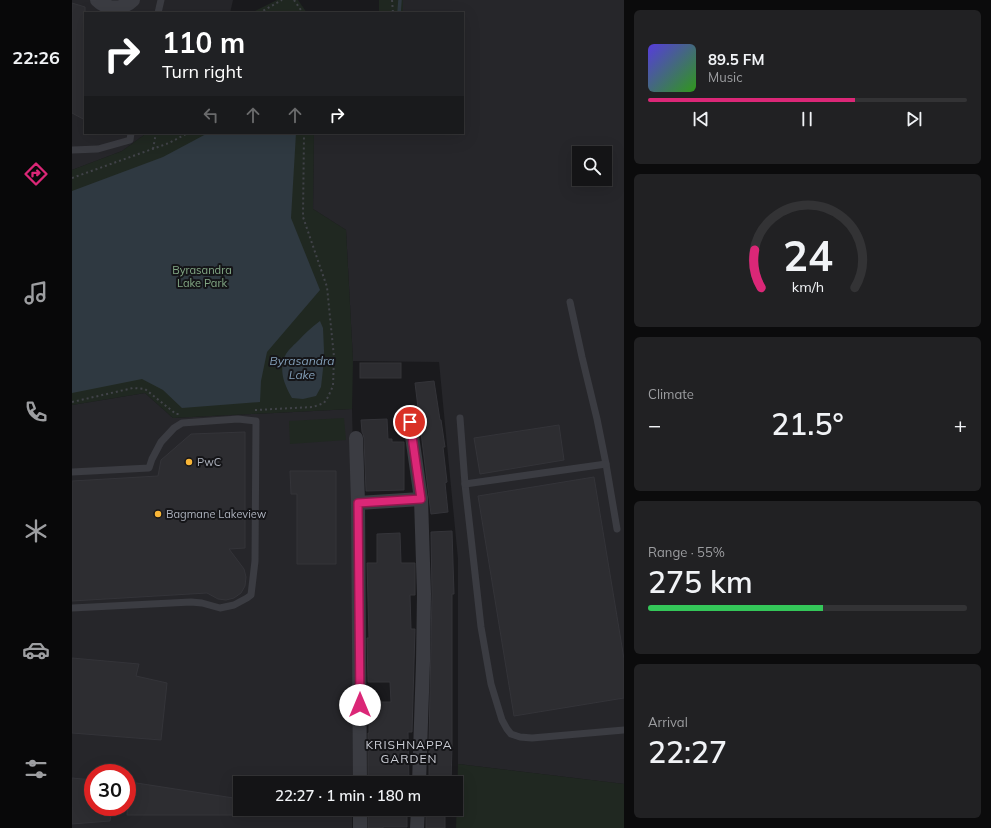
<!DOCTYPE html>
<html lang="en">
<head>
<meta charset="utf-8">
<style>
	:root { --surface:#141416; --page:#212123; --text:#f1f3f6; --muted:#9d9ea1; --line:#333335; --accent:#db2777 }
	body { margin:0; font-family:Mulish,sans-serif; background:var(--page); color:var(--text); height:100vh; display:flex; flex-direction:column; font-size:15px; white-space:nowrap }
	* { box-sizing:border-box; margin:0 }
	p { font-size:13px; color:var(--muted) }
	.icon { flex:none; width:22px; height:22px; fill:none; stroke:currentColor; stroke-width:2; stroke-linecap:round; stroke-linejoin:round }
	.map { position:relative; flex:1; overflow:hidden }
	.side { display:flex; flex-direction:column; gap:10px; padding:10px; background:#0b0b0c; width:367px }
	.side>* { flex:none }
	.guide { position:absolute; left:12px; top:12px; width:380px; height:122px; border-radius:0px; box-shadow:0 4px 16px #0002,0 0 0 1px var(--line); background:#202124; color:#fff; overflow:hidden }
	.buttons { position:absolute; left:500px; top:146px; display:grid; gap:8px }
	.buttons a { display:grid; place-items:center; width:40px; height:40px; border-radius:0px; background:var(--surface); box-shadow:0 4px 16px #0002,0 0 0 1px var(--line); font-size:20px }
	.speed { position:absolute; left:12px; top:764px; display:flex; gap:8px; font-size:20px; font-weight:700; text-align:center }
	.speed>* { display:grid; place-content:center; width:52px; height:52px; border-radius:50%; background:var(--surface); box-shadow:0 4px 16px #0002,0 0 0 1px var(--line); line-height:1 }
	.speed .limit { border:6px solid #d22; background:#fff; color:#111 }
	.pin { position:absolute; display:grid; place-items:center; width:34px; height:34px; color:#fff; margin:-17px; border:2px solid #fff; border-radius:50%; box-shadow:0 1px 4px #0007 }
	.me { position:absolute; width:44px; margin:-22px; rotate:0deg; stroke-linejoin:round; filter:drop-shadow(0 0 3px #0008) }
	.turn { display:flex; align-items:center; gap:14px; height:84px; padding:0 12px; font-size:18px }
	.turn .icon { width:52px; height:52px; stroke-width:2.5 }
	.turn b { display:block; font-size:28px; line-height:34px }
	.lanes { display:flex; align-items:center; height:38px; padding:0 12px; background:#0003; justify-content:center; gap:20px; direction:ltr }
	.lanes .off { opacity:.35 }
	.big { font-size:30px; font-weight:600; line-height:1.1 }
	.side .card { flex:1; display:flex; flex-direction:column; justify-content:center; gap:6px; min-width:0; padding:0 14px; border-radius:6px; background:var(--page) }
	.side .dial { align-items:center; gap:0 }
	.dial svg { height:104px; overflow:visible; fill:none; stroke:var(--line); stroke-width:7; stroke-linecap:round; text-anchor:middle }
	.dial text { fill:var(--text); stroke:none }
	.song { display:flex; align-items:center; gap:12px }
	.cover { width:48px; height:48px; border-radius:6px; background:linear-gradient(135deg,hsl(250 70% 55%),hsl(110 70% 35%)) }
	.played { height:4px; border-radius:2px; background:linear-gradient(90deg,var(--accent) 65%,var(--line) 65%) }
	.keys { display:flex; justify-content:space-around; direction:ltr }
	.heat { display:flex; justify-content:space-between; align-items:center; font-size:22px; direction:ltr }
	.charge { height:6px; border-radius:3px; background:linear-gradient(90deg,#34c759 55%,var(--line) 0) }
	.trip { position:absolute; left:161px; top:776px; width:230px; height:40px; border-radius:0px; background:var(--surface); box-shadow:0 4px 16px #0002,0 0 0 1px var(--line); font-weight:600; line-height:40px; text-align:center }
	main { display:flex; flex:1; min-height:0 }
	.menu { display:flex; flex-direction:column; width:72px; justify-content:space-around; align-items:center; background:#080809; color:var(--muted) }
	.menu .icon { width:28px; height:28px }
	.menu .selected { color:var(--accent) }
	.menu b { font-size:18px; color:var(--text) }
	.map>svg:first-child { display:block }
</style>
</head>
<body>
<main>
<nav class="menu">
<b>22:26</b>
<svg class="icon selected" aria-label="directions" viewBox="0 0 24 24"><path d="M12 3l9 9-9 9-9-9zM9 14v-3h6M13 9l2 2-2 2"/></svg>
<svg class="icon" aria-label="music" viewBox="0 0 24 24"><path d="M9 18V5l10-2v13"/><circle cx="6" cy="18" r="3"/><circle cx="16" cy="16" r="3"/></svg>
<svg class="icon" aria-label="phone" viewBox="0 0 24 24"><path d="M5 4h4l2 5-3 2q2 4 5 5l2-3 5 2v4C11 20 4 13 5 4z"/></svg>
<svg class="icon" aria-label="climate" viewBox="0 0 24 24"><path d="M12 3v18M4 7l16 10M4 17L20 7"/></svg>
<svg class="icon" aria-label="car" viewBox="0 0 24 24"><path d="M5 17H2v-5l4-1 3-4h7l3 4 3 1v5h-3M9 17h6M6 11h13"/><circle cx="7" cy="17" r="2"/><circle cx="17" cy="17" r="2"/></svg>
<svg class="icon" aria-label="filters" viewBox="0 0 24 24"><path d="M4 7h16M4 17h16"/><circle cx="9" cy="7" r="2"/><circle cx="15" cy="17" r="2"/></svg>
</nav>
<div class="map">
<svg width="552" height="828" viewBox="0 0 552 828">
	<rect width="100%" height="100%" fill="#1a1a1d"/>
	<!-- built -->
	<g fill="#26262a" fill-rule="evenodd">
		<path d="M 0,0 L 161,0 L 158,13 L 13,13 L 13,133 L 72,133 L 72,135 L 50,151 L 0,170 Z"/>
		<path d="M 331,0 L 552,0 L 552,784 L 386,764 L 386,559 L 367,362 L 281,361 L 274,230 L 241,209 L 242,133 L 391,133 L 391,13 L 331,13 ZM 507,153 L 533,153 L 533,179 L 507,179 Z"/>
		<path d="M 73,393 L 101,418 L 280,409 L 284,573 L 281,783 L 168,783 L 168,809 L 280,809 L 280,828 L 0,828 L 0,405 ZM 21,773 L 55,773 L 55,807 L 21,807 Z"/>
	</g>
	<!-- green -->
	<g fill="#202821">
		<path d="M 205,0 L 226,0 L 235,13 L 179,13 Z"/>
		<rect x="307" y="0" width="24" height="13"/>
		<path d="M 72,133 L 242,133 L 241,209 L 274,230 L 281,361 L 280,409 L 101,418 L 73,393 L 0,405 L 0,170 L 50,151 L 72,135 Z"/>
		<path d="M 272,418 L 274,440 L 218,444 L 217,421 Z"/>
		<path d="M 386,764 L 552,784 L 552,828 L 384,828 Z"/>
	</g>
	<!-- water -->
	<g fill="#2f3941">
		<path d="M 136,133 L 224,133 L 219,218 L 248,290 L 195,352 L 189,381 L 188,402 L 110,408 L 91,390 L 70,379 L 0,393 L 0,191 L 91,157 Z"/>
		<path d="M 248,321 L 251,328 L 252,351 L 251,369 L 249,387 L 244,396 L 231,399 L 220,398 C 212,384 206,369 214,354 C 217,349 223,344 227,340 C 233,333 240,327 248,321 Z"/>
	</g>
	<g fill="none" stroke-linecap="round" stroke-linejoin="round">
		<!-- stream -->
		<path stroke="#2f3941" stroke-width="3.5" d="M 327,13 L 328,0"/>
	</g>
	<!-- building -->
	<g fill="#2d2d31" stroke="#343439">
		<path d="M 0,3 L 13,7 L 13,120 L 0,113 Z"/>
		<rect x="288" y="363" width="41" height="15"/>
		<path d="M 362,381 L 368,420 L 369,420 L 373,447 L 371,447 L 375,482 L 373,483 L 376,512 L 359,514 L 357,498 L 343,383 Z"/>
		<path d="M 315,419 L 316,439 L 320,439 L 320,442 L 332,442 L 332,490 L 294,491 L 292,438 L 291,434 L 290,432 L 289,420 Z"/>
		<path d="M 487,425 L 492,460 L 408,474 L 402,438 Z"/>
		<path d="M 173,432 L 173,548 L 157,549 L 172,569 L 174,577 L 173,586 L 169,593 L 162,598 L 154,600 L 146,599 L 135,593 L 0,601 L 0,481 L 86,476 L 89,460 L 119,434 Z"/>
		<path d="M 218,471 L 264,471 L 264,564 L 225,564 L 225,494 L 219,494 Z"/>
		<path d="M 522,477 L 552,659 L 552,698 L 442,716 L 406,496 Z"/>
		<path d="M 380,531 L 382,594 L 380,594 L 380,746 L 379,783 L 357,783 L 357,741 L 360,594 L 359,532 Z"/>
		<path d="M 328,533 L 329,563 L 343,563 L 343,595 L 338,595 L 339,629 L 343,629 L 340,732 L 336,732 L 337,783 L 296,783 L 296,733 L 297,733 L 297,702 L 319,702 L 318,682 L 296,682 L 295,638 L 297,638 L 295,563 L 305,563 L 305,534 Z"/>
		<path d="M 0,658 L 67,664 L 64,676 L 95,683 L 89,740 L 0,733 Z"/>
		<path d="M 0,778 L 21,780 L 21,807 L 40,807 L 38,821 L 0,824 Z"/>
		<path d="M 58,782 L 168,799 L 168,815 L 55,815 Z"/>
		<path d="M 296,809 L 312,809 L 312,811 L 335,812 L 335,827 L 311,827 L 311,828 L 296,828 Z"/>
		<rect x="354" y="809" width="19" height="19"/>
	</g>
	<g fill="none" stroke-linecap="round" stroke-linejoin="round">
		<!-- path -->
		<g stroke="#414349" stroke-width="2" stroke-dasharray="2 3" stroke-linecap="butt">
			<path d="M 222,0 L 231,13"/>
			<path d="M 320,0 L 321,13"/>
			<path d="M 187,13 L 210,0"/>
			<path d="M 81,149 L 84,133"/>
			<path d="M 0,178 L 97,143 L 116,133"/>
			<path d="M 0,402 L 61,388 L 73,389 L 104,414 L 107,414"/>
			<path d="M 183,410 L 241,407 L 252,403 L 256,397 L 261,386 L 262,357 L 255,287 L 231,217 L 232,133"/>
		</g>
		<!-- lane -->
		<g stroke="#3b3c42" stroke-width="7">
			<path d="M 86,13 L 89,0"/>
			<path d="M 0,150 L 26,149 L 58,140 L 59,133"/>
			<path d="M 498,302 L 510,357 L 525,419 L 534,464 L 545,529"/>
			<path d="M 388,418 L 393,484 L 409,627 L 419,684 L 430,720 L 435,729 L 439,734 L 448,737 L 460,738 L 552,730"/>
			<path d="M 0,472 L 77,468 L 80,459 L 89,442 L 102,428 L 110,423 L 166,419 L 184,421 L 183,561 L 179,595 L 175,598 L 162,605 L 148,608 L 130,603 L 119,602 L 0,608"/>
			<path d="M 393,484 L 534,464"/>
		</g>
		<!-- street -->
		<g stroke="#3b3c42" stroke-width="14">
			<path d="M 25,0 C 35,10 51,10 61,0"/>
			<path d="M 338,422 L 349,499 L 352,594 L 351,662 L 347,783"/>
			<path d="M 284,438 L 286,503"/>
			<path d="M 288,783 L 286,503 L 349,499"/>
			<path d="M 288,809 L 288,828"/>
			<path d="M 345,828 L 346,809"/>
		</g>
	</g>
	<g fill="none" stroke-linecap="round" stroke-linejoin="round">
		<defs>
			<path id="route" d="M 288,705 L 286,503 L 349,499 L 338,422"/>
		</defs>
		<!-- route casing -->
		<use href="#route" stroke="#8e194d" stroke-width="10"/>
		<!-- route -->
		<use href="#route" stroke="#db2777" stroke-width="7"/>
	</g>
	<!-- markers -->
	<g fill="#f8b537" stroke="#151518" stroke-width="1.5">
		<circle cx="117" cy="462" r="4"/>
		<circle cx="86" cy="514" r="4"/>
	</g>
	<g text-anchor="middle" stroke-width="4" stroke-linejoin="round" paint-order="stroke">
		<!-- park labels -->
		<g font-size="11" fill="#83a885" stroke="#151518">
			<text x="130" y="274">Byrasandra<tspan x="130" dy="13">Lake Park</tspan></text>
		</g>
		<!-- poi labels -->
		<g font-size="11" fill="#acb1bc" stroke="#151518" text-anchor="start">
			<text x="125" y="466">PwC</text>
			<text x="94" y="518">Bagmane Lakeview</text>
		</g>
		<!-- water labels -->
		<g font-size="12" font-style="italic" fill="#839fb8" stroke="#151518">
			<text x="230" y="365">Byrasandra<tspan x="230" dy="14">Lake</tspan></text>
		</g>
		<!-- neighbourhood labels -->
		<g font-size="12" letter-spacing="1" fill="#ced0d8" stroke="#151518">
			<text x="337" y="749">KRISHNAPPA<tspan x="337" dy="14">GARDEN</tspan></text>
		</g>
	</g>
</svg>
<div class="buttons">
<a><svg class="icon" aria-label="search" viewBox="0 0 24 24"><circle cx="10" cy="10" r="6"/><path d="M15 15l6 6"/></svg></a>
</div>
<div class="speed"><div class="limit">30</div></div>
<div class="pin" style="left:338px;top:422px;background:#d93025"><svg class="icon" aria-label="arrive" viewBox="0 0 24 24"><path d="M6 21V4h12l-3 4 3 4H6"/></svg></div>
<svg class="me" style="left:288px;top:705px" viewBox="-20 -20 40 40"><circle r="19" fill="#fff"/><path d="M0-13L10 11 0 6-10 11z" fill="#db2777"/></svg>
<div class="trip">22:27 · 1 min · 180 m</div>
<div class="guide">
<div class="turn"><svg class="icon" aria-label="right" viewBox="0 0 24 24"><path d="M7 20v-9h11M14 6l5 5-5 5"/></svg><div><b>110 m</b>Turn right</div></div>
<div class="lanes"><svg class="icon off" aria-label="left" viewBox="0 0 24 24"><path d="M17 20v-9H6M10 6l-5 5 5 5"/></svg><svg class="icon off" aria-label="ahead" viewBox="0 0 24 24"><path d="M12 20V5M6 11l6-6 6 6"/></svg><svg class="icon off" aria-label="ahead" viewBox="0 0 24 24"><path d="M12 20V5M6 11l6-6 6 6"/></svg><svg class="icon" aria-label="right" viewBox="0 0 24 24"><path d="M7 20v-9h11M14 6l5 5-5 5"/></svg></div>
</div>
</div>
<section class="side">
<div class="card">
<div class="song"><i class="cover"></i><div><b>89.5 FM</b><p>Music</p></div></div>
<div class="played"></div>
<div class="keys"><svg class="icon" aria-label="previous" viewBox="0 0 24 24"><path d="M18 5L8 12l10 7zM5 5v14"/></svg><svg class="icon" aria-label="pause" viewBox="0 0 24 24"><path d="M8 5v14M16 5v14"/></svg><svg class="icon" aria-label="next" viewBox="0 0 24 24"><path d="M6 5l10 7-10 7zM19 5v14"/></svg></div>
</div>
<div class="card dial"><svg viewBox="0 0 100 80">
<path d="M14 69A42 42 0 1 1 86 69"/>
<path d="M14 69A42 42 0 0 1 9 40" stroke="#db2777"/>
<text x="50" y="56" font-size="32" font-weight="700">24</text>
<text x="50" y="72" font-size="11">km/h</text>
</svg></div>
<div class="card"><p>Climate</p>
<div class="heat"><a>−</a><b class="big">21.5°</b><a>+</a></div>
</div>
<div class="card"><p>Range · 55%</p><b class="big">275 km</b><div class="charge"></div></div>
<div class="card"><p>Arrival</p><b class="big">22:27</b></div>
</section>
</main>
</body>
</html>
